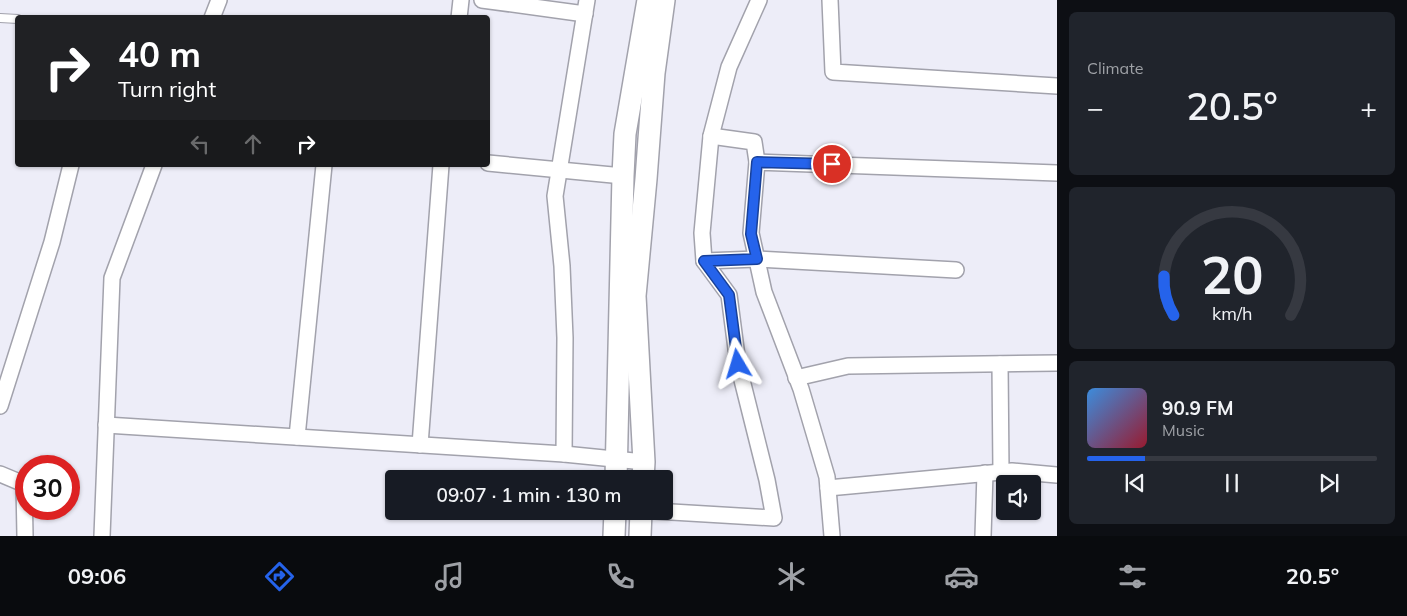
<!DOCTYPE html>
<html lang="en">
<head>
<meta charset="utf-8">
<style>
	:root { --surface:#171b24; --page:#20242c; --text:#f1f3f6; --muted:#9ea1a6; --line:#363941; --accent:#2563eb }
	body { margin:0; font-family:Mulish,sans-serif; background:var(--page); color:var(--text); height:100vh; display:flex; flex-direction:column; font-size:19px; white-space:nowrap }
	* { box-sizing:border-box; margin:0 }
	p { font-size:16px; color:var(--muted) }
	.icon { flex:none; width:28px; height:28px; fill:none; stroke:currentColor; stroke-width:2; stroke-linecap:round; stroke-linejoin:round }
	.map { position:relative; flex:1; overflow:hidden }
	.drawer { display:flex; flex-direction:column; gap:12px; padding:12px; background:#0d0f14; width:350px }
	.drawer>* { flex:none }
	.hud { position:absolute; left:15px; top:15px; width:475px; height:152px; border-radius:5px; box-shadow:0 1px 4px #0004; background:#202124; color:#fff; overflow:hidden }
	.controls { position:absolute; left:996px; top:475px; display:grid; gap:10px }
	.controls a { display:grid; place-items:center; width:45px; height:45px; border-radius:5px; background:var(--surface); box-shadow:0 1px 4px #0004; font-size:25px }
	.speed { position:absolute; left:15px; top:455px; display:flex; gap:10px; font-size:25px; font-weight:700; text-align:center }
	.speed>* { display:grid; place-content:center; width:65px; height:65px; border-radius:50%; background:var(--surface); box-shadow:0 1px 4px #0004; line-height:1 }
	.speed .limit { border:8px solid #d22; background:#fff; color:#111 }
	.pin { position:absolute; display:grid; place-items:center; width:42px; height:42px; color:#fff; margin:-21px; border:2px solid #fff; border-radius:50%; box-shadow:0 1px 5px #0007 }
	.me { position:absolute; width:55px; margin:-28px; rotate:353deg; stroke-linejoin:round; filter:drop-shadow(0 0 4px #0008) }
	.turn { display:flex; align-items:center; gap:18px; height:105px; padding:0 20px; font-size:22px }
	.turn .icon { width:65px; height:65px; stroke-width:2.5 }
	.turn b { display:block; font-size:35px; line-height:42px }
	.lanes { display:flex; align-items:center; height:48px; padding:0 20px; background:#0003; justify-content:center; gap:25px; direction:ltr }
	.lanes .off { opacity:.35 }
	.big { font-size:38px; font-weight:600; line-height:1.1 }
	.drawer .card { flex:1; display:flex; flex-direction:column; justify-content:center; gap:8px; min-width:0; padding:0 18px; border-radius:8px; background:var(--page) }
	.drawer .dial { align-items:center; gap:0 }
	.dial svg { height:130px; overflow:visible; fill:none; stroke:var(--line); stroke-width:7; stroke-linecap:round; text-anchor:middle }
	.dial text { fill:var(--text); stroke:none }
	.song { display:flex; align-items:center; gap:15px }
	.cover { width:60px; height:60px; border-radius:8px; background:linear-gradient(135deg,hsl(210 70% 55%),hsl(350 70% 35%)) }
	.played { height:5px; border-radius:2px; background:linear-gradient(90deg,var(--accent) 20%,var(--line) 20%) }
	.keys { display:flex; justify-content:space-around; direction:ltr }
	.heat { display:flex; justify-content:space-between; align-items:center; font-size:28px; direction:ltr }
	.trip { position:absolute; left:385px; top:470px; width:288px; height:50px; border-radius:5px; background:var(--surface); box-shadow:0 1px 4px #0004; font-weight:600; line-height:50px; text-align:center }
	.menu { display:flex; height:80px; justify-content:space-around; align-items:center; background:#090b0e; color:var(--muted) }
	.menu .icon { width:35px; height:35px }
	.menu .current { color:var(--accent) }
	.menu b { font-size:22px; color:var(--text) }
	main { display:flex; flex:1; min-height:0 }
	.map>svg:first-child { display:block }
</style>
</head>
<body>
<main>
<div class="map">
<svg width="1057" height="536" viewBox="0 0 1057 536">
	<rect width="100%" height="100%" fill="#ededf8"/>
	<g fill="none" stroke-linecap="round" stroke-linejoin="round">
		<defs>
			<path id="lane" d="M 0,18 L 18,19"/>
			<g id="street">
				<path d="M 482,0 L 585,14"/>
				<path d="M 830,0 L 833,72 L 1057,86"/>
				<path d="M 212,18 L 219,0"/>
				<path d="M 459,18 L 461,0"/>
				<path d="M 711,136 L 754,142 L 757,162"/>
				<path d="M 488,163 L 623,176"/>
				<path d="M 704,261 L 757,259 L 956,270"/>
				<path d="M 1000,364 L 1001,472"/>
				<path d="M 796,378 L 848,366 L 1057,363"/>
				<path d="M 0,406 L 52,242 L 71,165"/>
				<path d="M 106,425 L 564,454 L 644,462"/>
				<path d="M 297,437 L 324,165"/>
				<path d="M 420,445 L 441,165"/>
				<path d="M 564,454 L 565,338 L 562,266 L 555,196 L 587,0"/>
				<path d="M 0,474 L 24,484 L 25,536"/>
				<path d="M 828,488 L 1012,471 L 1057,475"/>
				<path d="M 655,511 L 774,518 L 767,480 L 738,364 L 729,295 L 704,261 L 702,233 L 711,136 L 729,67 L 759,0"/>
				<path d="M 102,536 L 112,278 L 154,165"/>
				<path d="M 832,536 L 827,477 L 801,389 L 764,292 L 751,233 L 757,162 L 1057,173"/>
				<path d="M 983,536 L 985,473"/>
			</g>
			<g id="secondary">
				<path d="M 616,479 L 623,176 L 625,134 L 648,0"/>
				<path d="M 643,479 L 644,462 L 635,296 L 646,179 L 654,73 L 664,0"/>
				<path d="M 614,536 L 615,511"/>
				<path d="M 640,536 L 641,511"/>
			</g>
		</defs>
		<!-- lane casing -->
		<use href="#lane" stroke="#a2a2ac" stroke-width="10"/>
		<!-- street casing -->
		<use href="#street" stroke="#a2a2ac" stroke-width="18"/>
		<!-- secondary casing -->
		<use href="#secondary" stroke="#a2a2ac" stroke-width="24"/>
		<!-- lane -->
		<use href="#lane" stroke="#fff" stroke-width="8"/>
		<!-- street -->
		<use href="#street" stroke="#fff" stroke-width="15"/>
		<!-- secondary -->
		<use href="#secondary" stroke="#fff" stroke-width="21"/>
	</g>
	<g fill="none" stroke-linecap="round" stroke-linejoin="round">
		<defs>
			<path id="route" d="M 738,364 L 729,295 L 704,261 L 757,259 L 751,234 L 757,162 L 832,164"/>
		</defs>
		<!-- route casing -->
		<use href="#route" stroke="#184099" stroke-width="12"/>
		<!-- route -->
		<use href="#route" stroke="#2563eb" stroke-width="9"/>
	</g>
</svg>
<div class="controls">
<a><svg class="icon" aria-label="sound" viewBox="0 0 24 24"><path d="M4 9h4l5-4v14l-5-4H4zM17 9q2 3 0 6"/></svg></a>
</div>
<div class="speed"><div class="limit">30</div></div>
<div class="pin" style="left:832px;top:164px;background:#d93025"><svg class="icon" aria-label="arrive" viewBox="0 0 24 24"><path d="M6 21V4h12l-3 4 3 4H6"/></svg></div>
<svg class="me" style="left:738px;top:364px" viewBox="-20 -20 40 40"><path d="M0-17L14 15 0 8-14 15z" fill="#2563eb" stroke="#fff" stroke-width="4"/></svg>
<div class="trip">09:07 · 1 min · 130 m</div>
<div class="hud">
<div class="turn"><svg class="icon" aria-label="right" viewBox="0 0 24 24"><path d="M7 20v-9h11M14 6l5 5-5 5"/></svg><div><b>40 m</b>Turn right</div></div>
<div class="lanes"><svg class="icon off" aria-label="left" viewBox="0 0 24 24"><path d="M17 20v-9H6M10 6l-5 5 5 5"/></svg><svg class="icon off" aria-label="ahead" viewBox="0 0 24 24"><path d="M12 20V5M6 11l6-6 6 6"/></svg><svg class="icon" aria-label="right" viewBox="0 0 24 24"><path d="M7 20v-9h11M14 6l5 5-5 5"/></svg></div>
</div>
</div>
<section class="drawer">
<div class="card"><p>Climate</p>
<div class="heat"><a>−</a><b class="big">20.5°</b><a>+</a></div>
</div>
<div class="card dial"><svg viewBox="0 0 100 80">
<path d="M14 69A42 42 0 1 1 86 69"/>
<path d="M14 69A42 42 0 0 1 8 45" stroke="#2563eb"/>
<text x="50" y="56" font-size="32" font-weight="700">20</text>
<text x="50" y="72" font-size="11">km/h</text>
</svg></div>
<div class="card">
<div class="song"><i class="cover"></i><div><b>90.9 FM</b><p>Music</p></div></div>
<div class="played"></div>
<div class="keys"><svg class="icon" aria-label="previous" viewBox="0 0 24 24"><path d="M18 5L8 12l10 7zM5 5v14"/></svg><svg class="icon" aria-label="pause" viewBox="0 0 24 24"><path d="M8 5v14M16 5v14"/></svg><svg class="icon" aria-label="next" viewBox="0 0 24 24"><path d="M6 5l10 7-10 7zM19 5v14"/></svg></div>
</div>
</section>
</main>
<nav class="menu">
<b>09:06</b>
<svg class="icon current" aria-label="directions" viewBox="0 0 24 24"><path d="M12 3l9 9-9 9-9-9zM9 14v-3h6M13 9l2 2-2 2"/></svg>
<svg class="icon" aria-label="music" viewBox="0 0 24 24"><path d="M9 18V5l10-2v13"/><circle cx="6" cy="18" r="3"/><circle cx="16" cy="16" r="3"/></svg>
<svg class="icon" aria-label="phone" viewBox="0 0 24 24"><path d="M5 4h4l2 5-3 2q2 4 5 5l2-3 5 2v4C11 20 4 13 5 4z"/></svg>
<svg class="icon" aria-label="climate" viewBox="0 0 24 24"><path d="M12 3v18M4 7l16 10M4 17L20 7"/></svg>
<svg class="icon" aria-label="car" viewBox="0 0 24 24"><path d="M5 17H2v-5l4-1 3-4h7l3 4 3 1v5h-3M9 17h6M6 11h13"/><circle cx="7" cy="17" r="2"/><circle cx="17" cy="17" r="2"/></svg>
<svg class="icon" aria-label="filters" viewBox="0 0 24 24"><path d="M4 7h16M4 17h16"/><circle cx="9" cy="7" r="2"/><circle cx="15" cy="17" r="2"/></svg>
<b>20.5°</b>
</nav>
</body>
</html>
